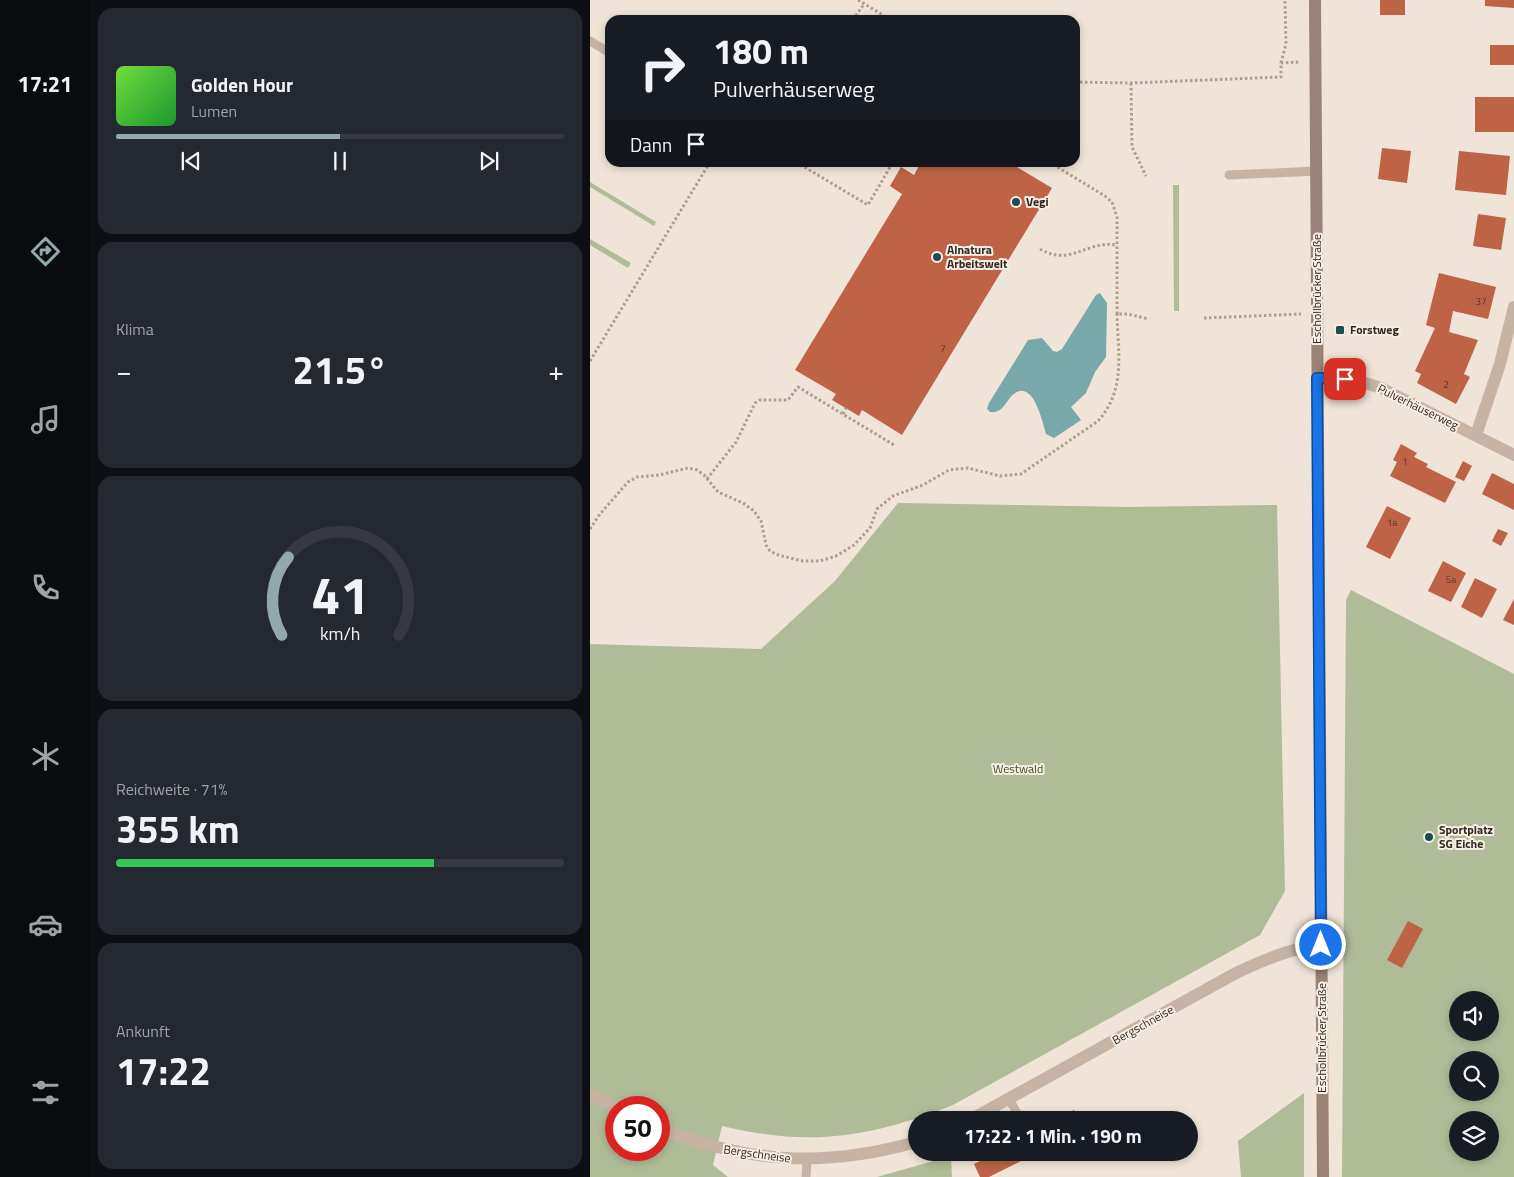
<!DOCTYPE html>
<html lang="de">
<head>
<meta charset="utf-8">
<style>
	:root { --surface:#171b24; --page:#242831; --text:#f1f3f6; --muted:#9ea1a6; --line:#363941; --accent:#92a8ab }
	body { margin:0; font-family:"Titillium Web",sans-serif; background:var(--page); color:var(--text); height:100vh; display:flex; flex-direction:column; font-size:19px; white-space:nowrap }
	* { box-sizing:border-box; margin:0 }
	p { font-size:16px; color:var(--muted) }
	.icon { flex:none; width:28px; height:28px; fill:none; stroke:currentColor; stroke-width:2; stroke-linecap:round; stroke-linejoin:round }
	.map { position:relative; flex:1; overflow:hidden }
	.sheet { display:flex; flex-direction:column; gap:8px; padding:8px; background:#0d0f14; width:500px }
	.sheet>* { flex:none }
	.guide { position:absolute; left:15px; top:15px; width:475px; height:152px; border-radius:15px; box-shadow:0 2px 8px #0003; background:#171b24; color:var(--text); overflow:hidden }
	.tools { position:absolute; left:859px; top:991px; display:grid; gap:10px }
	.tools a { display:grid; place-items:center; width:50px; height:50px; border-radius:50%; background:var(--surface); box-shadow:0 2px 8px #0003; font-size:25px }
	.speed { position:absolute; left:15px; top:1096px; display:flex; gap:10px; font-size:25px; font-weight:700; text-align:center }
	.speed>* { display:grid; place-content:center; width:65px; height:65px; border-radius:50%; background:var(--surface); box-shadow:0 2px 8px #0003; line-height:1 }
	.speed .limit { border:8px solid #d22; background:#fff; color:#111 }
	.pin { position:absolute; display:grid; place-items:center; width:42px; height:42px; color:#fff; margin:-21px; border-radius:10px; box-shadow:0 2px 8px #0006 }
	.me { position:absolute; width:55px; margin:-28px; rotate:0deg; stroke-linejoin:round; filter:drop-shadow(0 0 4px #0008) }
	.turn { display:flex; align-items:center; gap:18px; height:105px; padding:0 25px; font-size:22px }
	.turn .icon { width:65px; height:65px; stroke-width:2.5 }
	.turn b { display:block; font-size:35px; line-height:42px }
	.then { display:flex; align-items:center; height:48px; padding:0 25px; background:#0003; gap:10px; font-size:19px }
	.big { font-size:38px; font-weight:700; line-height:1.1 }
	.sheet .tile { flex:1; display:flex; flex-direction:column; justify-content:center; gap:8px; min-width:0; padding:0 18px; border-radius:15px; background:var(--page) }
	.sheet .dial { align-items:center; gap:0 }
	.dial svg { height:130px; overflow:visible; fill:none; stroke:var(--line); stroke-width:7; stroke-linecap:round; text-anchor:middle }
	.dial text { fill:var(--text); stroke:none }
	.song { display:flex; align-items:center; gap:15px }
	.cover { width:60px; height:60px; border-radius:8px; background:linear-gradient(135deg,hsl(100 70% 55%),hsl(130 70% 35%)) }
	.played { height:5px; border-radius:2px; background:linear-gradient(90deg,var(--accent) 50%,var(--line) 50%) }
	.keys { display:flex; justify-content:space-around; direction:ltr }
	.heat { display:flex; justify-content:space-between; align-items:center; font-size:28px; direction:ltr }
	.charge { height:8px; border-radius:4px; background:linear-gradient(90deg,#34c759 71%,var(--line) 0) }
	.trip { position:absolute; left:318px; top:1111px; width:290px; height:50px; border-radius:25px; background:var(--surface); box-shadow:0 2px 8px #0003; font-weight:700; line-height:50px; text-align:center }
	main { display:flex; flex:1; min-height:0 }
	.menu { display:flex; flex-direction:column; width:90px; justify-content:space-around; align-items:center; background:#090b0e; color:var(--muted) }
	.menu .icon { width:35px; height:35px }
	.menu .on { color:var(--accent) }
	.menu b { font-size:22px; color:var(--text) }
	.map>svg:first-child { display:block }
</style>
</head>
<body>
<main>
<nav class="menu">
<b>17:21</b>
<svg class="icon on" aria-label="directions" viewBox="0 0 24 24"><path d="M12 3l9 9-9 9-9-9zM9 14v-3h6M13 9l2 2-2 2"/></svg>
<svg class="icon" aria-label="music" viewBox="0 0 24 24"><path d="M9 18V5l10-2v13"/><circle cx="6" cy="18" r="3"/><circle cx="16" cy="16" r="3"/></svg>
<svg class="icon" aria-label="phone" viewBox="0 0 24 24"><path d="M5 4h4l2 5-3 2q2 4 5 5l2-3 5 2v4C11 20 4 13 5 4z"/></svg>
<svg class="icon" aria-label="climate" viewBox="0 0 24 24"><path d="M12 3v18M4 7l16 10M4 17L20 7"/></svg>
<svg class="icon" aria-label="car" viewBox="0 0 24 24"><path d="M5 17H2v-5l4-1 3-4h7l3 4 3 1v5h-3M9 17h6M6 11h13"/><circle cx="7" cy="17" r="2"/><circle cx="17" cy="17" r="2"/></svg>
<svg class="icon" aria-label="filters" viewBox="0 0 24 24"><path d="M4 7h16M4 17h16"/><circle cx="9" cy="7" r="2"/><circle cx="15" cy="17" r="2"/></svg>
</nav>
<section class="sheet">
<div class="tile">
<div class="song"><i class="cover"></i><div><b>Golden Hour</b><p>Lumen</p></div></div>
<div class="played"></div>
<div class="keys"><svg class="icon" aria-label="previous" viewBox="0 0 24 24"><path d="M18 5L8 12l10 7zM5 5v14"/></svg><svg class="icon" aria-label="pause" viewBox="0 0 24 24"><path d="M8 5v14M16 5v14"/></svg><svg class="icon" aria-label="next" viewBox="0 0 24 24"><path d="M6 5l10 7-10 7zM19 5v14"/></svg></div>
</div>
<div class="tile"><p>Klima</p>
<div class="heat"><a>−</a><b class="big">21.5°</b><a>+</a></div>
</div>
<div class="tile dial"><svg viewBox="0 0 100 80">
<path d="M14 69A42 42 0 1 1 86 69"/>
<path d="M14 69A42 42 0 0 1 18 21" stroke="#92a8ab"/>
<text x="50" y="56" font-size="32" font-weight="700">41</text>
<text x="50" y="72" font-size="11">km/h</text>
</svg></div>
<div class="tile"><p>Reichweite · 71%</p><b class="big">355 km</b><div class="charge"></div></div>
<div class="tile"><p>Ankunft</p><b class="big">17:22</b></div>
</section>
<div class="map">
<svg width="924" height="1177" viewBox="0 0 924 1177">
	<rect width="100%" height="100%" fill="#efe4d7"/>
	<!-- green -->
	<g fill="#b0bc98" fill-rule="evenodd">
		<path d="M 0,182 L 66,222 L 64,226 L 0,187 Z"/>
		<path d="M 583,185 L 589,185 L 589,311 L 584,311 Z"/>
		<path d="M 0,239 L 41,263 L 38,268 L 0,245 Z"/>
		<path d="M 308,503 L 538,507 L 687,505 L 695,891 L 670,935 L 363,1105 C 279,1138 220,1147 132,1126 L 123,1165 L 138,1177 L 0,1177 L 0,644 L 171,649 L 245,581 ZM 26,1108 L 69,1108 L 69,1150 L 26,1150 Z"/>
		<path d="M 761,590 L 924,674 L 924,1177 L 752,1177 L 756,600 ZM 868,1000 L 900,1000 L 900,1032 L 868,1032 ZM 868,1060 L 900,1060 L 900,1092 L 868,1092 ZM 868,1120 L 900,1120 L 900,1152 L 868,1152 Z"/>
		<path d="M 714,1093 L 714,1177 L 651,1177 L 648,1141 Z"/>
		<path d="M 361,1156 L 362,1177 L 287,1177 Z"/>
	</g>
	<!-- water -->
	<path fill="#78a8aa" d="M 510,293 L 517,303 L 516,357 L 505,372 L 496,393 L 481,407 L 491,420 L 464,438 L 456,434 C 453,423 444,383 427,392 C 416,397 415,414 400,412 L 397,409 L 399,403 L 438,340 L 452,338 L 463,351 L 467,352 L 472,349 L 506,295 Z"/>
	<!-- building -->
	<g fill="#be6346">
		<rect x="790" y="0" width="25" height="15"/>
		<path d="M 895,0 L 924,0 L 924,8 L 895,6 Z"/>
		<rect x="900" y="45" width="24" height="20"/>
		<rect x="885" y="97" width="39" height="35"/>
		<path d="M 792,148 L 821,151 L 817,183 L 788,179 Z"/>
		<path d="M 869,151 L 920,156 L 916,195 L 865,190 Z"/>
		<path d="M 331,162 L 427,162 L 425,166 L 462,188 L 312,435 L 272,410 L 269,416 L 242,400 L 246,394 L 205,370 L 312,194 L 300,186 L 311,167 L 324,175 Z"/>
		<path d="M 888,214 L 916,218 L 911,250 L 883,246 Z"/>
		<path d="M 849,273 L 906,287 L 898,319 L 863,311 L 859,332 L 888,340 L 874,374 L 880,377 L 866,404 L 827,383 L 831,374 L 825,371 L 845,328 L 836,325 Z"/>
		<path d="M 811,444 L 827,453 L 824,457 L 838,464 L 836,467 L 866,482 L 855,503 L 800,476 L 807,462 L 803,460 Z"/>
		<path d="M 873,461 L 882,466 L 874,481 L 865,477 Z"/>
		<path d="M 902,473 L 924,484 L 924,510 L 892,494 Z"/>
		<path d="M 797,506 L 821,518 L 800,559 L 776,547 Z"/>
		<path d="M 908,529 L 918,533 L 911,546 L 902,541 Z"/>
		<path d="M 853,561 L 876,573 L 861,602 L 838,591 Z"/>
		<path d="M 885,578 L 907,589 L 892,618 L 871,607 Z"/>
		<path d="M 924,599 L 924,625 L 913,620 Z"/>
		<path d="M 818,921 L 833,929 L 812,968 L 797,960 Z"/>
		<path d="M 484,1110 L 489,1120 L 467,1120 Z"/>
		<path d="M 407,1152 L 429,1152 L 433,1160 L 399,1177 L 390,1177 L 384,1164 Z"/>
	</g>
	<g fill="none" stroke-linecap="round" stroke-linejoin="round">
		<!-- path -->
		<g stroke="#b19d8f" stroke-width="3" stroke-dasharray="2.5 2.5" stroke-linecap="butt">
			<path d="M 268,0 L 301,20"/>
			<path d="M 263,20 L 274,4"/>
			<path d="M 691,63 L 696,44 L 695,0"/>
			<path d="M 485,82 L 541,83 L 691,77 L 691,63 L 710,62"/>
			<path d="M 541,83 L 542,147 L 556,176"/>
			<path d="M 206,162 L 278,205 L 303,162"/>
			<path d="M 459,162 L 515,196 L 522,202 L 527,217 L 527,314 L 537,314 L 559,319"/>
			<path d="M 450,249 C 481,267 496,240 527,245"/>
			<path d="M 614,318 L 711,314"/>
			<path d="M 0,361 L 120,162"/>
			<path d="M 253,414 L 256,408"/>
			<path d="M 117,479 L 146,442 L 165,403 L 170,400 L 198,400 L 208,387 L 304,445"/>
			<path d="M 0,529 L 10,514 L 38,482 L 47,477 L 69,475 L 98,468 L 107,470 L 114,475 L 128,492 L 153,503 L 164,511 L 171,521 L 176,545 L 180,551 L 188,555 L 213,561 L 230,561 L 246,556 L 264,545 L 280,528 L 287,509 L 303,496 L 333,485 L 359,470 L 378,468 L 410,476 L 431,474 L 508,421 C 536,390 528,353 527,314"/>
		</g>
		<!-- service -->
		<g stroke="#c6b3a4" stroke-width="9">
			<path d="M 0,41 L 20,53"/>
			<path d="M 639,175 L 727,171"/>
			<path d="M 419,1099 L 431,1120"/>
			<path d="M 216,1177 L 217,1160"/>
		</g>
		<!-- minor -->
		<g stroke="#c6b3a4" stroke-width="12">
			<path d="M 727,378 L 766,380 L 791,388 L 924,455"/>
			<path d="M 886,435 L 910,364 L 924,307"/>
			<path d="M 0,1094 L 27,1108"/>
			<path d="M 380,1120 L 646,973 C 674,960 701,948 731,945"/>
			<path d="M 69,1128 C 158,1163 234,1168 326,1142"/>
		</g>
		<!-- secondary -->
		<path stroke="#998376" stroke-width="12" d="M 725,0 L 733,1177"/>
	</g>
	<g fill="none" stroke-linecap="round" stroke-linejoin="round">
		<defs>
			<path id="route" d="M 731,945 L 727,378 L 755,379"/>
		</defs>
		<!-- route casing -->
		<use href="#route" stroke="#114b97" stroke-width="12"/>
		<!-- route -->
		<use href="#route" stroke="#1a73e8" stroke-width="9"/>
	</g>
	<!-- markers -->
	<g fill="#1e4d50" stroke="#f7eee3" stroke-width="2">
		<circle cx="426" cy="202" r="5"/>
		<circle cx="347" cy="257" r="5"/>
		<rect x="745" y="325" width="10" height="10" rx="2.5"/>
		<circle cx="839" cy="837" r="5"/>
	</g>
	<g text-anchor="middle" stroke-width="4" stroke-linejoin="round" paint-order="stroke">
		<!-- number labels -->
		<g font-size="10" fill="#55382d">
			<text x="891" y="305">37</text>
			<text x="353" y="352">7</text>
			<text x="856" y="388">2</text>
			<text x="815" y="465">1</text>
			<text x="802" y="526">1a</text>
			<text x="861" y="583">5a</text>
		</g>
		<!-- poi labels -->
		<g font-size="12" font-weight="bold" fill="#322925" stroke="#f7eee3" text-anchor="start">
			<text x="436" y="206">Vegi</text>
			<text x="357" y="254">Alnatura<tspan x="357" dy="14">Arbeitswelt</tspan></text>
			<text x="760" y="334">Forstweg</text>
			<text x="849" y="834">Sportplatz<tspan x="849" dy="14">SG Eiche</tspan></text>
		</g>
		<!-- street labels -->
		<g font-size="12" fill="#322925" stroke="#f7eee3">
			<text transform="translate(727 289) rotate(-90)" y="4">Eschollbrücker Straße</text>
			<text transform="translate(828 407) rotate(26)" y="4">Pulverhäuserweg</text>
			<text transform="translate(553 1025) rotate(-29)" y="4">Bergschneise</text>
			<text transform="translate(732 1038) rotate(-90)" y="4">Eschollbrücker Straße</text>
			<text transform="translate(167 1154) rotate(8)" y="4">Bergschneise</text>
		</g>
		<!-- park labels -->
		<g font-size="12" fill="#414e2b" stroke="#f7eee3">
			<text x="428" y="773">Westwald</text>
		</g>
	</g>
</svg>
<div class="tools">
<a><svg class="icon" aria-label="sound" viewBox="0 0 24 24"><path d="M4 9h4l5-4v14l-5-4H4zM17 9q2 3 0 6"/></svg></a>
<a><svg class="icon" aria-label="search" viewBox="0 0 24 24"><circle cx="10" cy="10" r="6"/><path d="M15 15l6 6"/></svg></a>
<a><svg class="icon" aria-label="layers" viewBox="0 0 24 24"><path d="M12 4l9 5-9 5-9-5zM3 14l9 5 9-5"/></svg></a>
</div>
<div class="speed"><div class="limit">50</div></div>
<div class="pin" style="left:755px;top:379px;background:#d93025"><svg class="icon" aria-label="arrive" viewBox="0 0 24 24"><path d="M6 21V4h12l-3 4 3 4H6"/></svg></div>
<svg class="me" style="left:731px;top:945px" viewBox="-20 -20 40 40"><circle r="17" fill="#1a73e8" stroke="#fff" stroke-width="3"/><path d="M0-11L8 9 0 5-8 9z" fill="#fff"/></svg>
<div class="trip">17:22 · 1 Min. · 190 m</div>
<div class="guide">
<div class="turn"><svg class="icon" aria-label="right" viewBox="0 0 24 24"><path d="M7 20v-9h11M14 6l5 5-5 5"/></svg><div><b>180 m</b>Pulverhäuserweg</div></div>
<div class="then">Dann<svg class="icon" aria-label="arrive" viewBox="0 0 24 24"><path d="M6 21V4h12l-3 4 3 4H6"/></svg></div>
</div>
</div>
</main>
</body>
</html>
